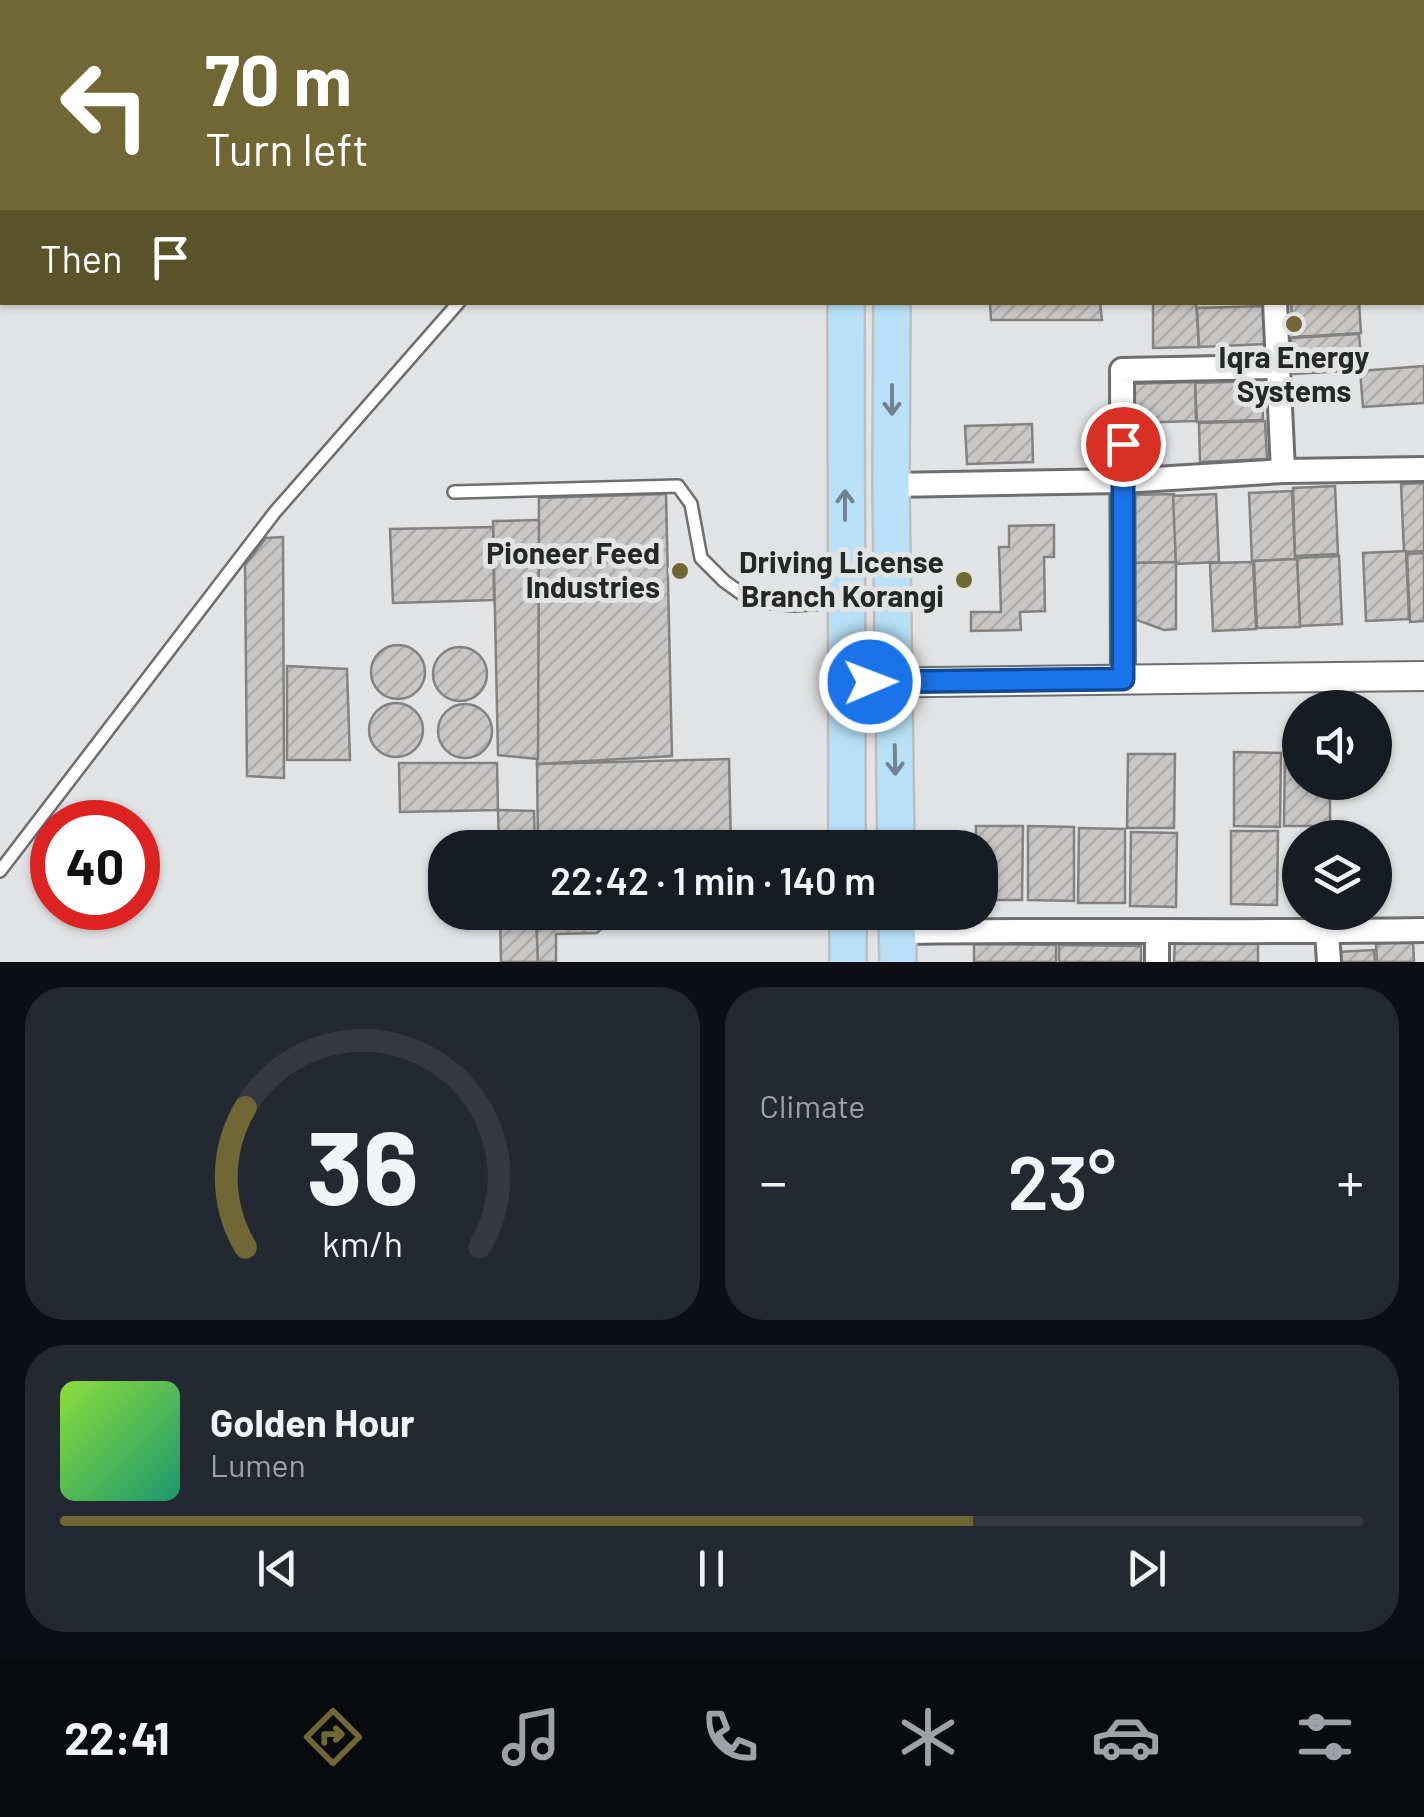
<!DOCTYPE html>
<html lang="en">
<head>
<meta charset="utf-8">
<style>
	:root { --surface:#171b24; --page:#242831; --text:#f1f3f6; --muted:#9ea1a6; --line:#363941; --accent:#716734 }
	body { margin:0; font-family:Barlow,sans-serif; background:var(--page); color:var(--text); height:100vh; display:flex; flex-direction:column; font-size:38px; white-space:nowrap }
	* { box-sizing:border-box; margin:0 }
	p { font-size:32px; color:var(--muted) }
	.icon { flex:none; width:55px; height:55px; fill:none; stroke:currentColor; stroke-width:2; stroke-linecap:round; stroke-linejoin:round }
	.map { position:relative; height:962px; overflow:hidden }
	.panel { display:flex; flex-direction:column; gap:25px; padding:25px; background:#0d0f14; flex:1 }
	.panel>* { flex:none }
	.top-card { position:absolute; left:0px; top:0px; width:1425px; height:305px; box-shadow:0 2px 8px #0004; background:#716734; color:#fff; overflow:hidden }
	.tools { position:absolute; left:1282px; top:690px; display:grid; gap:20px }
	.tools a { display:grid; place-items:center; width:110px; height:110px; border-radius:50%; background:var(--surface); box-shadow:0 2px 8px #0004; font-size:50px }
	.speed { position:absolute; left:30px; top:800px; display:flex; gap:20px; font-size:50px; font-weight:700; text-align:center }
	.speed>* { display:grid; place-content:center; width:130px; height:130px; border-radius:50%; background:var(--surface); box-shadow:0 2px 8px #0004; line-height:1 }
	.speed .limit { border:15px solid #d22; background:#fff; color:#111 }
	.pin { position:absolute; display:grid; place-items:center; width:85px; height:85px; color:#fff; margin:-42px; border:5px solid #fff; border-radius:50%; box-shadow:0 2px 10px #0007 }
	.me { position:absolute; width:110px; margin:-55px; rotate:89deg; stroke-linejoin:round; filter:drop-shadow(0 0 8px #0008) }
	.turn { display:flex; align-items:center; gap:35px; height:210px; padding:0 40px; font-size:45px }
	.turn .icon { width:130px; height:130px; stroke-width:2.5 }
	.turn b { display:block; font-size:70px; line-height:85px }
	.then { display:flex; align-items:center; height:95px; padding:0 40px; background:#0003; gap:20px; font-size:38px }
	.big { font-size:75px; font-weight:600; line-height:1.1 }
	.panel .card { flex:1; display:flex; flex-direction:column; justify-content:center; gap:15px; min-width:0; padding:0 35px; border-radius:40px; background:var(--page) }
	.panel .dial { align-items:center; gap:0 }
	.dial svg { height:260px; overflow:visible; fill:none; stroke:var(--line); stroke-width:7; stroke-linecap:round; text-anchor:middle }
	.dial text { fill:var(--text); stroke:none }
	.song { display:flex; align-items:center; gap:30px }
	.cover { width:120px; height:120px; border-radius:15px; background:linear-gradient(135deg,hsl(90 70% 55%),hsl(160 70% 35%)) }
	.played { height:10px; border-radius:5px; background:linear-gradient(90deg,var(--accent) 70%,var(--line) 70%) }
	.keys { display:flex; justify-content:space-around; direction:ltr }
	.heat { display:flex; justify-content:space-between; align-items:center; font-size:55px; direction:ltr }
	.panel .tiles { flex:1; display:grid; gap:25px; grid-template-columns:1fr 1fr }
	.card:last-child { grid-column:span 2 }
	.trip { position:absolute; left:428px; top:830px; width:570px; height:100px; border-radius:40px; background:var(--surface); box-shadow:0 2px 8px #0004; font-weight:600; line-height:100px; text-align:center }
	.tab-bar { display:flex; height:160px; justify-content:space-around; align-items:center; background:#090b0e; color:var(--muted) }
	.tab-bar .icon { width:70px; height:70px }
	.tab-bar .on { color:var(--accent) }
	.tab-bar b { font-size:45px; color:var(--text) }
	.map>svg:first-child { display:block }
</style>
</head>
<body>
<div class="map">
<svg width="1424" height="962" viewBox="0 0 1424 962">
	<defs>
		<pattern id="building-hatch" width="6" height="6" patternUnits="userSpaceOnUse" patternTransform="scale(2.5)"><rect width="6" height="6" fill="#c8c7c6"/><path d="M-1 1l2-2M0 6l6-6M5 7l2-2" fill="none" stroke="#acabaa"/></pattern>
	</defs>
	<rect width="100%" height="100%" fill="#e2e3e4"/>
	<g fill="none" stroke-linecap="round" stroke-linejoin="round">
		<!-- canal -->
		<g stroke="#8896b4" stroke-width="25">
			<path d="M 162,2 L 165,0"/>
			<path d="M 0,148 L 2,145"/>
		</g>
	</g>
	<!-- building -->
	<g fill="url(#building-hatch)" stroke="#838281" stroke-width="2.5">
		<path d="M 990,302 L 1100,302 L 1102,320 L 991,320 Z"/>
		<path d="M 1153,302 L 1196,302 L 1199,347 L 1153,348 Z"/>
		<path d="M 1291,302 L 1359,302 L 1361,333 L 1293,337 Z"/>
		<path d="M 1264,306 L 1266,344 L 1199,347 L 1197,308 Z"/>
		<path d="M 1359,334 L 1362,370 L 1294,374 L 1291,338 Z"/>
		<path d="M 1424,366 L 1424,403 L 1363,407 L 1360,371 Z"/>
		<path d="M 1262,381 L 1263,420 L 1197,422 L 1195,383 Z"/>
		<path d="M 1195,382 L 1196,421 L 1129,423 L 1128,384 Z"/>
		<path d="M 1265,421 L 1267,459 L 1200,462 L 1199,423 Z"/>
		<path d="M 1032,424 L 1033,462 L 967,464 L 965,426 Z"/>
		<path d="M 1424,483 L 1424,551 L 1404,552 L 1401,484 Z"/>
		<path d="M 1335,486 L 1338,554 L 1295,556 L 1293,488 Z"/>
		<path d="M 1292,491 L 1295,559 L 1252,561 L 1249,493 Z"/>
		<path d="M 666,494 L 672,756 L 537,764 L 539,498 Z"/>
		<path d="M 1174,494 L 1176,562 L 1134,563 L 1131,495 Z"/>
		<path d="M 1216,494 L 1219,562 L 1176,564 L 1173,496 Z"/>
		<path d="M 539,520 L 538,759 L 498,755 L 493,521 Z"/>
		<path d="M 1054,525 L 1054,557 L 1044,557 L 1045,611 L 1020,612 L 1021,630 L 971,631 L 971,612 L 1001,612 L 999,547 L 1009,547 L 1009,526 Z"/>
		<path d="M 493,527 L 494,600 L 393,603 L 390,529 Z"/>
		<path d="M 283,537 L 284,778 L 247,776 L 245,565 L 266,538 Z"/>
		<path d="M 1406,551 L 1409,619 L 1366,621 L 1363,553 Z"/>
		<path d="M 1424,553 L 1424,621 L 1410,622 L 1407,554 Z"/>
		<path d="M 1339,556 L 1342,624 L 1300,626 L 1297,558 Z"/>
		<path d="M 1297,559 L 1300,627 L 1257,628 L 1254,561 Z"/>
		<path d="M 1176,562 L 1176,629 L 1164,630 L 1134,619 L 1134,563 Z"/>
		<path d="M 1253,562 L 1256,629 L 1213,631 L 1210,563 Z"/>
		<circle cx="398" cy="672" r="27"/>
		<circle cx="460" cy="674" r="27"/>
		<path d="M 287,666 L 347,669 L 350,760 L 287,760 Z"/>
		<circle cx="396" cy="730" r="27"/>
		<circle cx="465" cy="731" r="27"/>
		<path d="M 1234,752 L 1281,753 L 1280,827 L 1234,826 Z"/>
		<path d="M 1285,752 L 1300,752 L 1300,782 L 1330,782 L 1330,826 L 1284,826 Z"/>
		<path d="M 1128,754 L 1175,754 L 1174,828 L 1127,828 Z"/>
		<path d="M 729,759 L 731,848 L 538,848 L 537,764 Z"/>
		<path d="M 399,763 L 497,763 L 498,810 L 400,812 Z"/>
		<path d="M 498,810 L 534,811 L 535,848 L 499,848 Z"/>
		<path d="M 976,826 L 1023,826 L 1022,900 L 980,900 L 980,848 L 976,848 Z"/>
		<path d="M 1028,826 L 1074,827 L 1074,901 L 1028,900 Z"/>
		<path d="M 1079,828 L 1125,829 L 1125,903 L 1078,903 Z"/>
		<path d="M 1231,831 L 1278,831 L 1277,905 L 1231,904 Z"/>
		<path d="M 1131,832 L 1177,833 L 1176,907 L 1130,906 Z"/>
		<path d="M 500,912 L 536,912 L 538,962 L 501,962 Z"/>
		<path d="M 536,912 L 602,912 L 604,927 L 597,933 L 556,934 L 556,962 L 538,962 Z"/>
		<path d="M 1175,941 L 1258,941 L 1258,962 L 1174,962 Z"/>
		<path d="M 1413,941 L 1414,962 L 1377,962 L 1376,944 Z"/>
		<path d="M 974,944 L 1056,945 L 1056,962 L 974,962 Z"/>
		<path d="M 1059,945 L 1141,946 L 1141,962 L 1059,962 Z"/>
		<path d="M 1374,950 L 1375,962 L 1337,962 L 1336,952 Z"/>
	</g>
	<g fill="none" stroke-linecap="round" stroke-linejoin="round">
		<defs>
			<g id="service">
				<path d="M 454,492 L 678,486 L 691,504 L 701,558 L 724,581 L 742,594 L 764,602 L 794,605 L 841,602"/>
				<path d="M 0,871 L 275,512 L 459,302"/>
			</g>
			<g id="minor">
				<path d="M 1261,0 L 1261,2"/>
				<path d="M 1275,302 L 1283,471"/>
				<path d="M 891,485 L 1123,481 L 1283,471 L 1424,469"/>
				<path d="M 1123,679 L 1122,370 L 1277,367"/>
				<path d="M 898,932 C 1073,929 1248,933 1424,930"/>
				<path d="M 1327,932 L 1329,962"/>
				<path d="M 1157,933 L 1157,962"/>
			</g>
			<path id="tertiary" d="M 847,683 L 1424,676"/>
			<path id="secondary" d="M 958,2 L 961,0"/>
			<g id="primary">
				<path d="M 844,0 L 844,2"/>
				<path d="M 883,0 L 883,2"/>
				<path d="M 846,302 L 847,848"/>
				<path d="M 892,302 L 891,485 L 896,848"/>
				<path d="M 848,912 L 848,962"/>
				<path d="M 897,912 L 898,962"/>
			</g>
		</defs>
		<!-- service casing -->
		<use href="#service" stroke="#6d6e6f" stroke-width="16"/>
		<!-- minor casing -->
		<use href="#minor" stroke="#6d6e6f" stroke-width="28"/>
		<!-- tertiary casing -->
		<use href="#tertiary" stroke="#6d6e6f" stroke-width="32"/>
		<!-- secondary casing -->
		<use href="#secondary" stroke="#6d6e6f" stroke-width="35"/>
		<!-- primary casing -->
		<use href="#primary" stroke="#bebebe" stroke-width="40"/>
		<!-- service -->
		<use href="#service" stroke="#fff" stroke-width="11"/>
		<!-- minor -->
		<use href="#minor" stroke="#fff" stroke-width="22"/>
		<!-- tertiary -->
		<use href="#tertiary" stroke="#fff" stroke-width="28"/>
		<!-- secondary -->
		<use href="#secondary" stroke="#fff" stroke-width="30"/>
		<!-- primary -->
		<use href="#primary" stroke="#b8e1f8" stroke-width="35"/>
	</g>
	<!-- one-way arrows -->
	<defs><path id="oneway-shaft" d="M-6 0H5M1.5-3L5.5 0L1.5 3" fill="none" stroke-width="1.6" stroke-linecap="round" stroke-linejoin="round" transform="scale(2.5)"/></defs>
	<g stroke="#6f8490">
		<use href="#oneway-shaft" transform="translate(892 400) rotate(90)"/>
		<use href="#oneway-shaft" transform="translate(845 505) rotate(-90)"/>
		<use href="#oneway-shaft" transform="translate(895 760) rotate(89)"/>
	</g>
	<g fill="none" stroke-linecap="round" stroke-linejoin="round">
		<defs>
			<path id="route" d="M 870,682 L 1123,679 L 1123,444"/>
		</defs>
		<!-- route casing -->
		<use href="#route" stroke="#114b97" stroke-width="25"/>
		<!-- route -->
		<use href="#route" stroke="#1a73e8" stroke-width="18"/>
	</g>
	<!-- markers -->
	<g fill="#716734" stroke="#e2e3e4" stroke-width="4">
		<circle cx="1294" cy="324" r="10"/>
		<circle cx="680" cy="571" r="10"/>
		<circle cx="964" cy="580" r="10"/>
	</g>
	<g text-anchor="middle" stroke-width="10" stroke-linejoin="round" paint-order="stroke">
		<!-- poi labels -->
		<g font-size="30" font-weight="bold" fill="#262727" stroke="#e2e3e4" text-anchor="end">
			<text x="1294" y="368" text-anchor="middle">Iqra Energy<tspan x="1294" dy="34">Systems</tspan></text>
			<text x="660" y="564">Pioneer Feed<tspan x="660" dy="34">Industries</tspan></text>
			<text x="944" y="573">Driving License<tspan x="944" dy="34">Branch Korangi</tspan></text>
		</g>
	</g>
</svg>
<div class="tools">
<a><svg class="icon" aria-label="sound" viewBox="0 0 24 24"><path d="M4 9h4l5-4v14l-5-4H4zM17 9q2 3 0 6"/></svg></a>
<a><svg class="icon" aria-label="layers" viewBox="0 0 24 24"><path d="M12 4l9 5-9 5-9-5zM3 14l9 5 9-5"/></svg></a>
</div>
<div class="speed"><div class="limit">40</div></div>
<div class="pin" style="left:1123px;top:444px;background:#d93025"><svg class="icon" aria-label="arrive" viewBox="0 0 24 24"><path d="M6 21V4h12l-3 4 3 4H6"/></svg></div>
<svg class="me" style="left:870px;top:682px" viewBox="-20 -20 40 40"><circle r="17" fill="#1a73e8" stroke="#fff" stroke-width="3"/><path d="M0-11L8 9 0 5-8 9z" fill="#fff"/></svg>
<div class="trip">22:42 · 1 min · 140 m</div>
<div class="top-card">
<div class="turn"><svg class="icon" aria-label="left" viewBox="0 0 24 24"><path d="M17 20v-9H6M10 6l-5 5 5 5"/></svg><div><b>70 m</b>Turn left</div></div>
<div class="then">Then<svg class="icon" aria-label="arrive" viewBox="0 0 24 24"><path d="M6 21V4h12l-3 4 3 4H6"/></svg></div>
</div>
</div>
<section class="panel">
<div class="tiles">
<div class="card dial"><svg viewBox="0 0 100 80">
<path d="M14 69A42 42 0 1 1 86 69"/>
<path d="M14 69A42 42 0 0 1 14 26" stroke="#716734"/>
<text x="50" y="56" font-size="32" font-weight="700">36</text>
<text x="50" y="72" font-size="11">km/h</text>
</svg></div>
<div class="card"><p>Climate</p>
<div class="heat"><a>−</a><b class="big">23°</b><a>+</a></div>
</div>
<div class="card">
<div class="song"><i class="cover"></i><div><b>Golden Hour</b><p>Lumen</p></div></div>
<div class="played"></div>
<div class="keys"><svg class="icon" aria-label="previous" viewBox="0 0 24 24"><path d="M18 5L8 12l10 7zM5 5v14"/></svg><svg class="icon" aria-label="pause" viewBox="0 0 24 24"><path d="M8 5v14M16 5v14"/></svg><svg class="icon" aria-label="next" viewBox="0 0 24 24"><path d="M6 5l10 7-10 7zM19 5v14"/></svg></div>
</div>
</div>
</section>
<nav class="tab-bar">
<b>22:41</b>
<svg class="icon on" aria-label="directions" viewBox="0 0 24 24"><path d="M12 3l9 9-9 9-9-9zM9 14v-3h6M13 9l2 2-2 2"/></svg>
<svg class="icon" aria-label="music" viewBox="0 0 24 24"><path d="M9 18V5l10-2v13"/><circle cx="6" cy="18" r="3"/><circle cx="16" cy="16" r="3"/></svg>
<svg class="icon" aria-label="phone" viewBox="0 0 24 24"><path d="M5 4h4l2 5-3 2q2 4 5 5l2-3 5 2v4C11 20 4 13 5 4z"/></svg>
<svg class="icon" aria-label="climate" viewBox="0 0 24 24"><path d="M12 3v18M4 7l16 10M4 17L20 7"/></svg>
<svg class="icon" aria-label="car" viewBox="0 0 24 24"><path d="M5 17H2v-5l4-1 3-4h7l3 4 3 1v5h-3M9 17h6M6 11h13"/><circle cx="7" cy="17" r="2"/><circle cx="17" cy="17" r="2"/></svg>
<svg class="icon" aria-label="filters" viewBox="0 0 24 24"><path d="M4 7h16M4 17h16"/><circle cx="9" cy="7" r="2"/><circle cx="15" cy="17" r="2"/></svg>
</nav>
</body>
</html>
